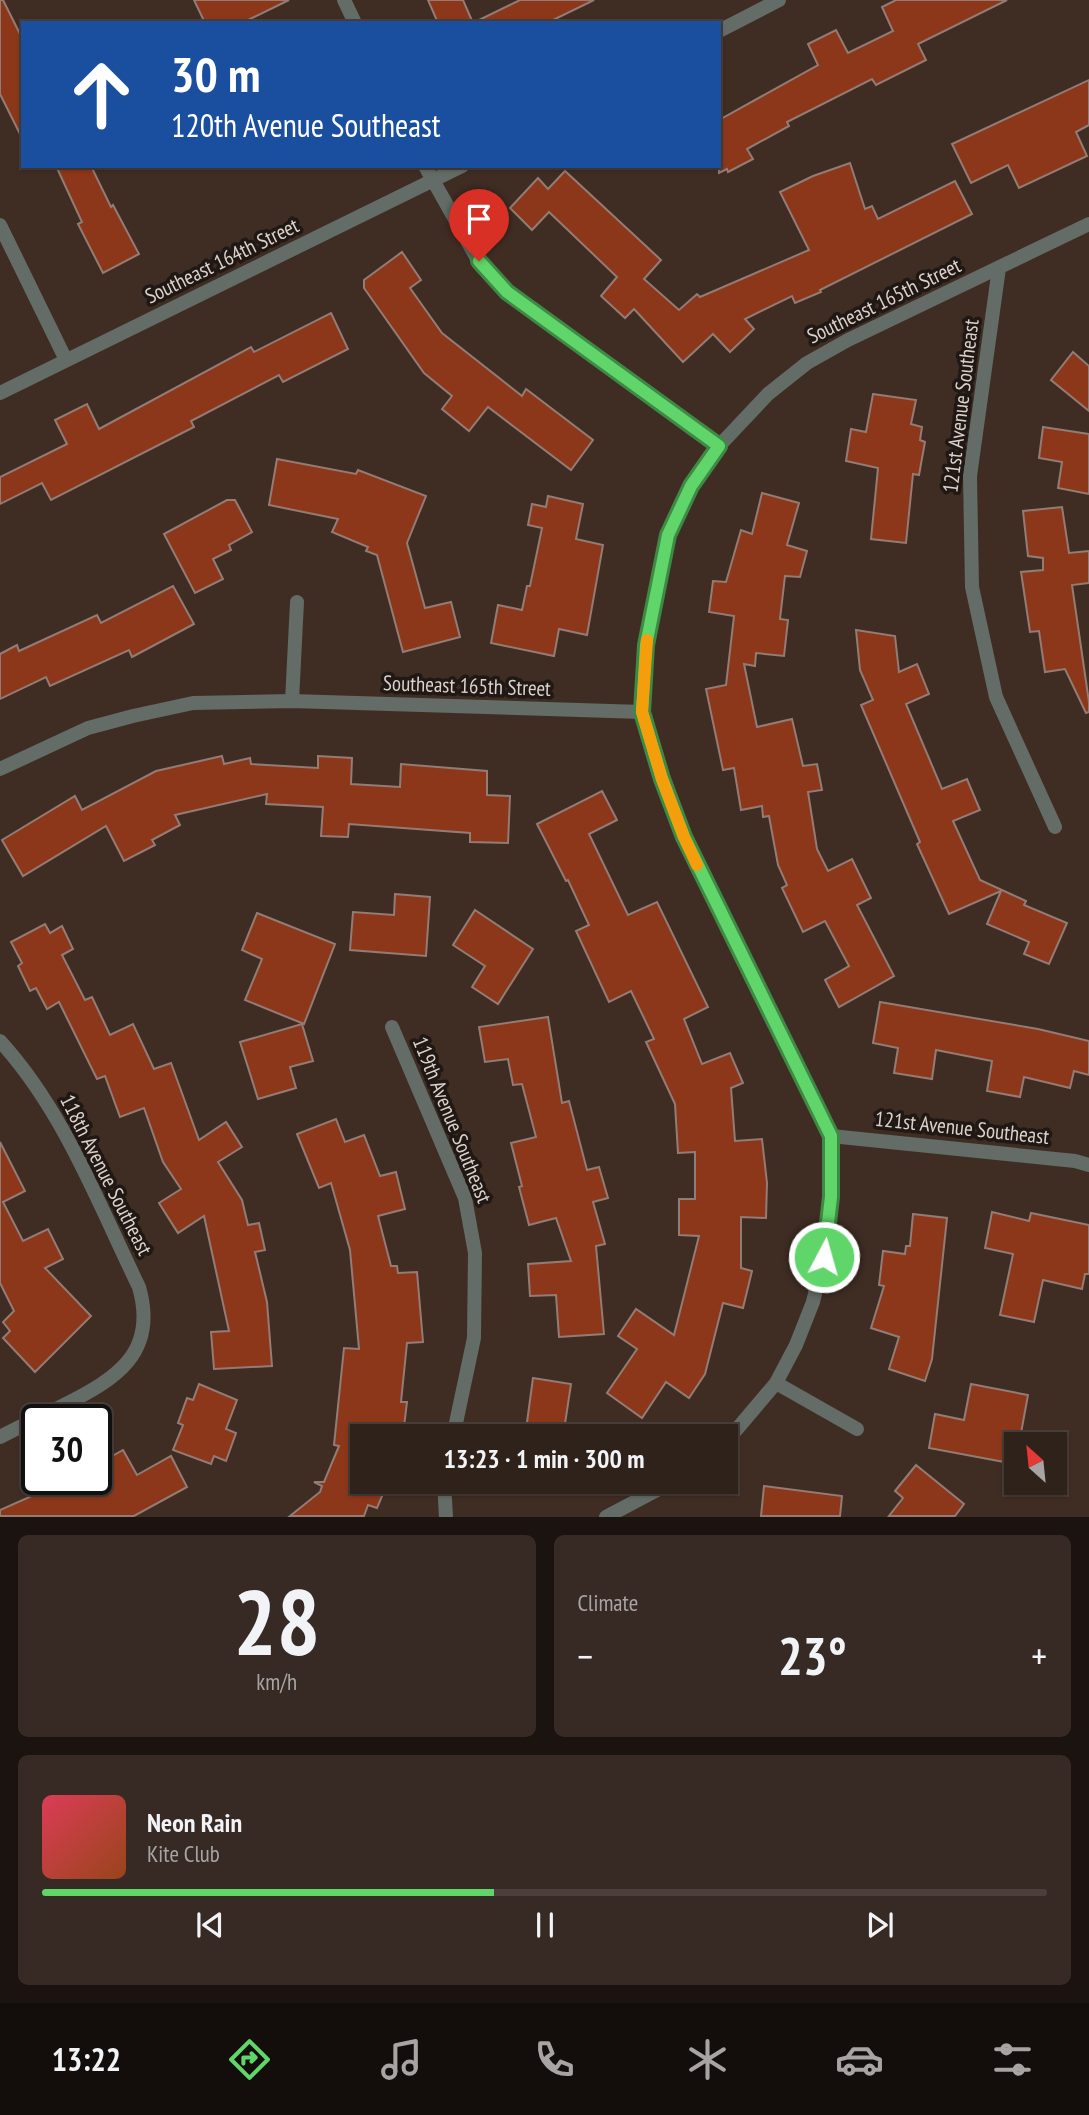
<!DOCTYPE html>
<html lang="en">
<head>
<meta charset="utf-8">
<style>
	:root { --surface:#2f221b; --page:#372a24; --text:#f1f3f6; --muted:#a7a4a3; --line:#4a3f3a; --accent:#60d56a }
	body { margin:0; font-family:"PT Sans Narrow",sans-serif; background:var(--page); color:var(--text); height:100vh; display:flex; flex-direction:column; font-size:26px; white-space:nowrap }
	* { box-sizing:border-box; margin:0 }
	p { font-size:23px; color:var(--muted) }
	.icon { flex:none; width:38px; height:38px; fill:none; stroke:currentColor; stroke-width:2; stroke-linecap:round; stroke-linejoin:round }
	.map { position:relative; height:1517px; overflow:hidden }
	.side { display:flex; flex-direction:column; gap:18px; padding:18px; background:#1a130f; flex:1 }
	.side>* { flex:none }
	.top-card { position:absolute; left:21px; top:21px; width:700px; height:147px; border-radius:0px; box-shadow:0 2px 5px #0004,0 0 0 2px var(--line); background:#1a4fa0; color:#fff; overflow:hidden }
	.needle { width:46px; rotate:333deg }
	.buttons { position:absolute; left:1004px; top:1432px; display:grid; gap:14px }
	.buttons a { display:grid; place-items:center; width:63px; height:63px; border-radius:0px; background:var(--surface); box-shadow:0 2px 5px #0004,0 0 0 2px var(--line); font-size:35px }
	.speed { position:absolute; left:21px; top:1404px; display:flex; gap:14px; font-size:35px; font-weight:700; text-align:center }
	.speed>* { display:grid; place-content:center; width:91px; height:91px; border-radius:50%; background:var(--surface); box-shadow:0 2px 5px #0004,0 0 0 2px var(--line); line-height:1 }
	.speed .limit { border:4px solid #111; border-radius:10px; background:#fff; color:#111 }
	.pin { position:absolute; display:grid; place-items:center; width:60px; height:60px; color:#fff; margin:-72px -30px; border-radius:50% 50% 50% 0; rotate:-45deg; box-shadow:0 0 7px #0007 }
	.pin .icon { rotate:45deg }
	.me { position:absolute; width:77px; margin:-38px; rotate:6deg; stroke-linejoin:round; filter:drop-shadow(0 0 5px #0008) }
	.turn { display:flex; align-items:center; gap:24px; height:147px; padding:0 35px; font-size:32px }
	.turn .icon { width:91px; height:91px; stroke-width:2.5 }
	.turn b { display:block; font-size:49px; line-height:60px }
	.big { font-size:52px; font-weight:600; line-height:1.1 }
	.side .card { flex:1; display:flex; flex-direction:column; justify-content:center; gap:10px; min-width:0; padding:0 24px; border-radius:10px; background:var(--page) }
	.side .dial { align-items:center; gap:0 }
	.dial b { font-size:91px; line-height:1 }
	.song { display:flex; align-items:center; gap:21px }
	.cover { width:84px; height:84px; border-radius:10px; background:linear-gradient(135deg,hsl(350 70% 55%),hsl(20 70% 35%)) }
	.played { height:7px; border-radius:4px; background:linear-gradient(90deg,var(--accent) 45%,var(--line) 45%) }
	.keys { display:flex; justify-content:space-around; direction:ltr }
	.heat { display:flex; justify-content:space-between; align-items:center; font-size:38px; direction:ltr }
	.side .tiles { flex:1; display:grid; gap:18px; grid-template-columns:1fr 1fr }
	.card:last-child { grid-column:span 2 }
	.trip { position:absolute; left:350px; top:1424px; width:388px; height:70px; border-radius:0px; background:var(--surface); box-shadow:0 2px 5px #0004,0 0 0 2px var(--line); font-weight:600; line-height:70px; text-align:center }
	.tabs { display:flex; height:112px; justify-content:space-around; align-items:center; background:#130e0b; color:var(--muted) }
	.tabs .icon { width:49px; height:49px }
	.tabs .selected { color:var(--accent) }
	.tabs b { font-size:32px; color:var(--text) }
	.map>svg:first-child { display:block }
</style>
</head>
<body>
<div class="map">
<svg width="1089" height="1517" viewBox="0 0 1089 1517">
	<rect width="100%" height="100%" fill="#3f2d24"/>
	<!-- building -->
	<g fill="#8d371a" stroke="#927c75" stroke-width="2">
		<path d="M 0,0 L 3,0 L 23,40 L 23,140 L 0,94 Z"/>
		<path d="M 194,0 L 289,0 L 242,23 L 205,23 Z"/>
		<path d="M 428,0 L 463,0 L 473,23 L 438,23 Z"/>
		<path d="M 520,0 L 594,0 L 547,23 L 473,23 Z"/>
		<path d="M 896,0 L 1007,0 L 918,44 L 926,60 L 876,85 L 872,79 L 787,122 L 789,126 L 747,149 L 753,159 L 728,172 L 727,169 L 719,173 L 719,120 L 818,65 L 808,44 L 836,30 L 848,53 L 893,31 L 882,7 Z"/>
		<path d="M 1089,80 L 1089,125 L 1076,132 L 1087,156 L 1019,188 L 1008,165 L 971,183 L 952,144 Z"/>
		<path d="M 850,163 L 865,209 L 872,206 L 878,219 L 955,181 L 972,214 L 820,290 L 821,292 L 795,303 L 792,296 L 745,319 L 754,329 L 730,352 L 713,334 L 683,362 L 634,309 L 625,318 L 601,296 L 617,277 L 549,212 L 532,230 L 510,208 L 538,178 L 548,189 L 565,171 L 661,260 L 644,279 L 679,310 L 697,294 L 700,297 L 809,250 L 780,192 L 813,176 Z"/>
		<path d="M 56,166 L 91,166 L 111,207 L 113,205 L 139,254 L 103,273 L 78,224 L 82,222 Z"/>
		<path d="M 402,252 L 421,280 L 410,288 L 442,333 L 522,396 L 526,389 L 593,440 L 571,470 L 488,407 L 469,431 L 442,409 L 452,396 L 424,373 L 364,288 L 364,280 Z"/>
		<path d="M 331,313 L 348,349 L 283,382 L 279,375 L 191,421 L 194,427 L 51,500 L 42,483 L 0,504 L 0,477 L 67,444 L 55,420 L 87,404 L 99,429 L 251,347 L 254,352 Z"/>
		<path d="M 1073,352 L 1089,366 L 1089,411 L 1051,380 Z"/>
		<path d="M 873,394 L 916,400 L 911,424 L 922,427 L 920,440 L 925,442 L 919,475 L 913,474 L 906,543 L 871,539 L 878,468 L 846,461 L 851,429 L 866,432 Z"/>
		<path d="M 1043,427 L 1089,434 L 1089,494 L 1058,488 L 1062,462 L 1039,458 Z"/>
		<path d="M 277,459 L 356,474 L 358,470 L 426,496 L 407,543 L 425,608 L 451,602 L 460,637 L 403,652 L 377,555 L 366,551 L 368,547 L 332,532 L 338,519 L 269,505 Z"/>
		<path d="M 762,493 L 799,503 L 787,545 L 807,551 L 800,577 L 785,576 L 780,619 L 788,620 L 784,656 L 756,653 L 755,666 L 744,664 L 757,727 L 792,719 L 803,766 L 817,764 L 822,790 L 808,792 L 817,849 L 828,871 L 852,859 L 871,898 L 857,905 L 894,976 L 839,1007 L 825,980 L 849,966 L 825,921 L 803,932 L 782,888 L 787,885 L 778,865 L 769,816 L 763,817 L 762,806 L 741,810 L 734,768 L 723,770 L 706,689 L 726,685 L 734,616 L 709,612 L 713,581 L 726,582 L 741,530 L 752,534 Z"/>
		<path d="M 548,496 L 583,504 L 576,539 L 603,545 L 587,635 L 559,629 L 554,656 L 491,643 L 498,605 L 522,610 L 527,586 L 530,586 L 542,528 L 528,525 L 532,504 L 546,507 Z"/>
		<path d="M 227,500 L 235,500 L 252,532 L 229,545 L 231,550 L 213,559 L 223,579 L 195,593 L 164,534 Z"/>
		<path d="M 1062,507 L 1069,553 L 1089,551 L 1089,583 L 1072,585 L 1089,702 L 1089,712 L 1086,713 L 1065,669 L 1045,672 L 1039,631 L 1030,632 L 1021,572 L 1043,570 L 1043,558 L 1028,556 L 1023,511 Z"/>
		<path d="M 173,586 L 194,624 L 132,657 L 129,650 L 50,686 L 46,677 L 0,699 L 0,654 L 17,645 L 19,651 L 97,615 L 101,623 Z"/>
		<path d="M 856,630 L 895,636 L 899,672 L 917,664 L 929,694 L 906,704 L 942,789 L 967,779 L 980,810 L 953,821 L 980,880 L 1026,901 L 1024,905 L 1067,923 L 1049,964 L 1024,954 L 1029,942 L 987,924 L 1001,891 L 949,914 L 917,844 L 920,842 L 861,705 L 873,700 L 860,670 Z"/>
		<path d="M 222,756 L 224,764 L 250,758 L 251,764 L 318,768 L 318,756 L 352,758 L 351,784 L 400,787 L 401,764 L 487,771 L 487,795 L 510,796 L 508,843 L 470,842 L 470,833 L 349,824 L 348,837 L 321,836 L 323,807 L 266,804 L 267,794 L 175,815 L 180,825 L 152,840 L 155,845 L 124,861 L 106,826 L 23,876 L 2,840 L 75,796 L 82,810 L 156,771 Z"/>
		<path d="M 602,791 L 617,820 L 589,834 L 628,915 L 657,902 L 708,1007 L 684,1019 L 702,1064 L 730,1053 L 743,1083 L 731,1088 L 735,1141 L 762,1139 L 767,1183 L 766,1218 L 741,1217 L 741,1268 L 752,1271 L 743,1308 L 723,1303 L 705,1374 L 689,1398 L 666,1382 L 642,1418 L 607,1393 L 637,1349 L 618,1336 L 636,1309 L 674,1335 L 699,1236 L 679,1235 L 679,1199 L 695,1199 L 695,1152 L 678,1153 L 675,1104 L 646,1042 L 654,1039 L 631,991 L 609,1002 L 576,931 L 589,925 L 568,880 L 566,881 L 537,824 Z"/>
		<path d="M 395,894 L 430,897 L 426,956 L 350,950 L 353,912 L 394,915 Z"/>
		<path d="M 475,910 L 533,949 L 498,1004 L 472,987 L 485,966 L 453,945 Z"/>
		<path d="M 257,913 L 335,944 L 304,1024 L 245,1000 L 262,959 L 242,950 Z"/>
		<path d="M 45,924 L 50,933 L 62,926 L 73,949 L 62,955 L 85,1000 L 92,997 L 110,1035 L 133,1024 L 154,1069 L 171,1063 L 199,1140 L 226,1122 L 242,1147 L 218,1162 L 242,1200 L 248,1225 L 259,1223 L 265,1250 L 255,1252 L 267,1302 L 272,1366 L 214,1369 L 211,1332 L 229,1331 L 204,1216 L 178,1233 L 159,1203 L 181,1189 L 163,1162 L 144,1108 L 120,1117 L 105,1076 L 97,1079 L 59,1002 L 47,1009 L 36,988 L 30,991 L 18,966 L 22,963 L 11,942 Z"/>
		<path d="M 880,1002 L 1038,1029 L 1089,1041 L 1089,1075 L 1074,1071 L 1070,1088 L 1024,1077 L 1020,1097 L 987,1091 L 992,1061 L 936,1050 L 932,1079 L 894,1073 L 898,1048 L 873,1043 Z"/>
		<path d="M 548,1017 L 562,1103 L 569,1101 L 587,1170 L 599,1167 L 608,1198 L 593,1202 L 605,1244 L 596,1246 L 604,1334 L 559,1337 L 556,1295 L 530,1296 L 528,1264 L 571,1261 L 556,1218 L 529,1225 L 519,1187 L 522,1186 L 511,1143 L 536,1137 L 522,1084 L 513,1085 L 508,1059 L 485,1062 L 479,1027 Z"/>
		<path d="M 302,1024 L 313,1061 L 290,1067 L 296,1088 L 258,1099 L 240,1042 Z"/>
		<path d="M 336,1119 L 345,1142 L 364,1135 L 380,1176 L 396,1172 L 405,1209 L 378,1216 L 391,1266 L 397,1266 L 398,1273 L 417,1272 L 423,1342 L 407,1343 L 401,1402 L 407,1402 L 403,1435 L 362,1430 L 362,1482 L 388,1482 L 377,1508 L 368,1505 L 364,1516 L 290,1516 L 320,1492 L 322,1486 L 314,1482 L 324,1482 L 339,1446 L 334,1445 L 344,1348 L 359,1349 L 350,1250 L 331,1183 L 319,1188 L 297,1134 Z"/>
		<path d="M 0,1142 L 25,1191 L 3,1202 L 23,1241 L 48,1229 L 63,1259 L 45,1268 L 91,1316 L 35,1372 L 3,1338 L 10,1331 L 3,1322 L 14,1311 L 0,1283 Z"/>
		<path d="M 992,1212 L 1029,1221 L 1031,1213 L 1089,1225 L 1089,1274 L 1085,1274 L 1082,1289 L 1043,1280 L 1034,1322 L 1000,1315 L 1013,1254 L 985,1248 Z"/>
		<path d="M 913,1214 L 947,1218 L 932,1359 L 925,1381 L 889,1369 L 899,1337 L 871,1328 L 884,1286 L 879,1285 L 883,1251 L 905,1254 L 906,1246 L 910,1246 Z"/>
		<path d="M 533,1378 L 571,1384 L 563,1437 L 525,1437 Z"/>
		<path d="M 199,1384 L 237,1400 L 226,1429 L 236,1433 L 226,1461 L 214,1456 L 211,1464 L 173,1450 L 183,1425 L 178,1423 L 187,1398 L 193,1400 Z"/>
		<path d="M 971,1384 L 1028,1395 L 1019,1444 L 1017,1444 L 1015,1464 L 929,1448 L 935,1414 L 964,1420 Z"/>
		<path d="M 123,1450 L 137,1475 L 171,1456 L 187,1487 L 134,1516 L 0,1516 L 0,1510 L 70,1479 L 96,1479 L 96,1465 Z"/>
		<path d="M 916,1465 L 964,1504 L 955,1516 L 889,1516 L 903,1498 L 895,1491 Z"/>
		<path d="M 764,1486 L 842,1496 L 840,1516 L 761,1516 Z"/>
	</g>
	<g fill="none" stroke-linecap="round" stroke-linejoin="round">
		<!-- minor -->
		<g stroke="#636c66" stroke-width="14">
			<path d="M 344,0 L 355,23"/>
			<path d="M 719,31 L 779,0"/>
			<path d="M 425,166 L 479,262 L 507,292 L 719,446"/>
			<path d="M 0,225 L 66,360"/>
			<path d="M 999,268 L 970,476 L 972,587 L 996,697 L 1055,827"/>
			<path d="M 0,393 L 462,166"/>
			<path d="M 292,701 L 297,602"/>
			<path d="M 0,769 L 88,728 L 133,716 L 193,703 L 292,701 L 642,712"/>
			<path d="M 392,1027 L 465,1198 L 475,1253 L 474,1338 L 453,1437"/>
			<path d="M 0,1041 C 64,1111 98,1203 139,1287 C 158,1353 116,1379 64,1405 C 42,1416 21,1426 0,1437"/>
			<path d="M 831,1136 L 1075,1161 L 1089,1165"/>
			<path d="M 776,1383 L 857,1429"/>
			<path d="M 726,1442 L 776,1383 L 796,1345 L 813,1302 L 824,1257 L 831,1197 L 831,1136 L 684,837 L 662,780 L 642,712 L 646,645 L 668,535 L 691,486 L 719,446 L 768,394 L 807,363 L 848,340 L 1089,224"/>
			<path d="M 444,1482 L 446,1517"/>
			<path d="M 606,1517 L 672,1482"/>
		</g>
	</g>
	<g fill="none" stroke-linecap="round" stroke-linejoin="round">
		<defs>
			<path id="route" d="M 479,261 L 507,292 L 719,446 L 691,486 L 668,535 L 646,645 L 642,712 L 662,779 L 684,837 L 831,1136 L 831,1197 L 824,1257"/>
		</defs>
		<!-- route casing -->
		<use href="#route" stroke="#3e8a45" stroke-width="18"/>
		<!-- route -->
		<use href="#route" stroke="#60d56a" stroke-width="12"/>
		<!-- slow -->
		<path stroke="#f59e0b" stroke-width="12" d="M 647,640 L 642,712 L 662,779 L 684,837 L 697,865"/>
	</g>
	<g text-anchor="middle" stroke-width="7" stroke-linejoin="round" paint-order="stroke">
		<!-- street labels -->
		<g font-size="21" fill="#dcd1cb" stroke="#201814">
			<text transform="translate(222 261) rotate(-26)" y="7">Southeast 164th Street</text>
			<text transform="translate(884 301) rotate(-26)" y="7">Southeast 165th Street</text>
			<text transform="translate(961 406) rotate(-83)" y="7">121st Avenue Southeast</text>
			<text transform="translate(467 686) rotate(2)" y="7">Southeast 165th Street</text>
			<text transform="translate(452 1120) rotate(68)" y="7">119th Avenue Southeast</text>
			<text transform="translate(962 1128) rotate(6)" y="7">121st Avenue Southeast</text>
			<text transform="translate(106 1175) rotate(63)" y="7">118th Avenue Southeast</text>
		</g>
	</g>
</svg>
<div class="buttons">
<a><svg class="needle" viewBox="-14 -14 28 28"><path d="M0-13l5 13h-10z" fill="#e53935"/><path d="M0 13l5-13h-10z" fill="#a7a4a3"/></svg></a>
</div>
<div class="speed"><div class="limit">30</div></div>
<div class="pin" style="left:479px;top:261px;background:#d93025"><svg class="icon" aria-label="arrive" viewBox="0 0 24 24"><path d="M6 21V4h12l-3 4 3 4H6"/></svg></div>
<svg class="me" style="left:824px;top:1257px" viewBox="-20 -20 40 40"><circle r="17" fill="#60d56a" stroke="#fff" stroke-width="3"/><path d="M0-11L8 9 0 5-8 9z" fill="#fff"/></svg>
<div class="trip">13:23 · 1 min · 300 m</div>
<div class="top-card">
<div class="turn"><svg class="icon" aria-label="ahead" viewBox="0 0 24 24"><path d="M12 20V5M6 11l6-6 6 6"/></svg><div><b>30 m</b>120th Avenue Southeast</div></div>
</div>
</div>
<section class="side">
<div class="tiles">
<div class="card dial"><b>28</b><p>km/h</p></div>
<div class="card"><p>Climate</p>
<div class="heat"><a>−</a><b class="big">23°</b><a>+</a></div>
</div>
<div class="card">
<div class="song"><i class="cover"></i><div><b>Neon Rain</b><p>Kite Club</p></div></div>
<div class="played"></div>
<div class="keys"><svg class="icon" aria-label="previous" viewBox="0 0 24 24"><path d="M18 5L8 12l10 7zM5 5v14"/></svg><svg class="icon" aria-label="pause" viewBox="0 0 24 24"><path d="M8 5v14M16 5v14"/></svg><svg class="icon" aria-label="next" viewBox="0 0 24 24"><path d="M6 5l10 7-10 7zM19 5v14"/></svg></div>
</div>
</div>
</section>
<nav class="tabs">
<b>13:22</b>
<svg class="icon selected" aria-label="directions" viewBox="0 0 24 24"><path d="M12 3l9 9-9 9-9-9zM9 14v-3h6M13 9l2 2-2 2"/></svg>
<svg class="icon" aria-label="music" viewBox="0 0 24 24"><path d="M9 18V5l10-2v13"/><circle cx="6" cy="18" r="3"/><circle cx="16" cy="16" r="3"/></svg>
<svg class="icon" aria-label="phone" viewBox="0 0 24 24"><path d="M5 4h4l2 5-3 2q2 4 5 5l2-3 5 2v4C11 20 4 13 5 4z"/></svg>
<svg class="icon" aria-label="climate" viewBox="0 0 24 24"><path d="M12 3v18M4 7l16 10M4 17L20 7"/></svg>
<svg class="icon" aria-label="car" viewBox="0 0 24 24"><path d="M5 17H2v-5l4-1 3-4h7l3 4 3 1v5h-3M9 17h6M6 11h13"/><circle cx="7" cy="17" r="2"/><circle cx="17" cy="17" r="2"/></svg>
<svg class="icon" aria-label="filters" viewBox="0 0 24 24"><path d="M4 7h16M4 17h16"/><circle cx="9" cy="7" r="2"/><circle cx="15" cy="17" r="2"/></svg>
</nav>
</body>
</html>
